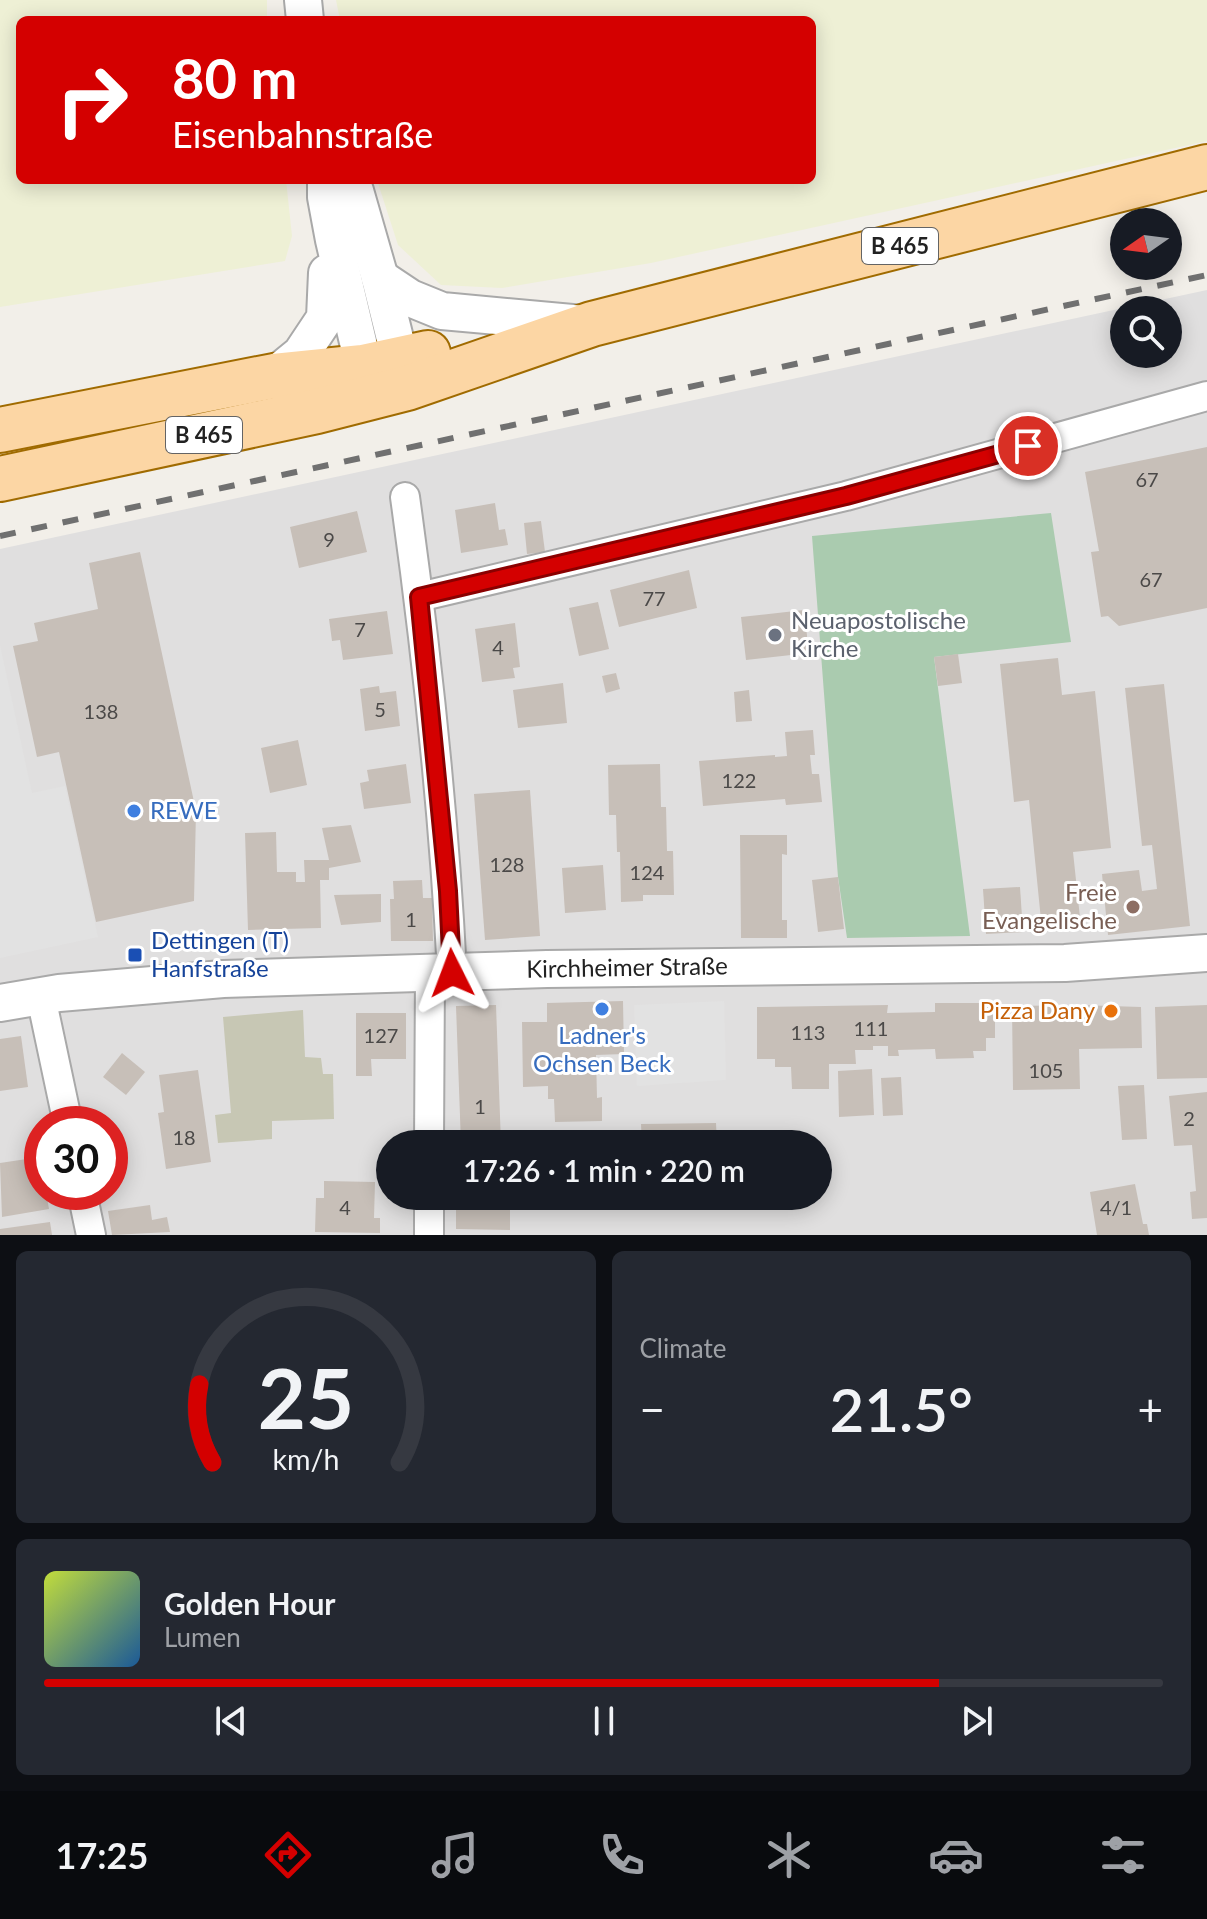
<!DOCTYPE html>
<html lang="en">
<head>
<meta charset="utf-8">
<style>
	:root { --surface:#171b24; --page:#242831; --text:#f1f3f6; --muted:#9ea1a6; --line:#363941; --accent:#d40000 }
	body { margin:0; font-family:Lato,sans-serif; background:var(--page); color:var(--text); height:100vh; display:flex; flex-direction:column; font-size:30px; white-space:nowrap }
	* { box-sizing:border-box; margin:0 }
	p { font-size:26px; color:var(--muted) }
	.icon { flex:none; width:44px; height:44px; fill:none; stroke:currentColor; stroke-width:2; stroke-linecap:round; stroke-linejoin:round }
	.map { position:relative; height:1235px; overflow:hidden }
	.sheet { display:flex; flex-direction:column; gap:16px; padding:16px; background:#0d0f14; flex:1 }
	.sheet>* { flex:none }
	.banner { position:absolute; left:16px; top:16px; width:800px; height:168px; border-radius:12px; box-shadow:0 4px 20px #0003; background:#d40000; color:#fff; overflow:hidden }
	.needle { width:52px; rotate:256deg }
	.buttons { position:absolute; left:1110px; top:208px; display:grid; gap:16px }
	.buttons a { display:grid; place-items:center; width:72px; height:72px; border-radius:50%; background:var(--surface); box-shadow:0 4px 20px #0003; font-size:40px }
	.speed { position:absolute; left:24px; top:1106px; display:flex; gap:16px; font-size:40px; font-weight:700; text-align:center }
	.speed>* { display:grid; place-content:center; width:104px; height:104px; border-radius:50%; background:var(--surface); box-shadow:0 4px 20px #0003; line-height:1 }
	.speed .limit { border:12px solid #d22; background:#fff; color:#111 }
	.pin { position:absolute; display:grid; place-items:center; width:68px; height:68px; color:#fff; margin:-34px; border:4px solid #fff; border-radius:50%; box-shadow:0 2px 8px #0007 }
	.me { position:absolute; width:88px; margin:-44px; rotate:357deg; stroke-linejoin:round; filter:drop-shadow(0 0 6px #0008) }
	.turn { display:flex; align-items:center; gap:28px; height:168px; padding:0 24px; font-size:36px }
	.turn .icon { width:104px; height:104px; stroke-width:2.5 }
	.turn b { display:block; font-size:56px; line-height:68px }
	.big { font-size:60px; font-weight:600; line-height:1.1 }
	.sheet .widget { flex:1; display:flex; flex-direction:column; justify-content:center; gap:12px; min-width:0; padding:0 28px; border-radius:12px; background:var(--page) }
	.sheet .dial { align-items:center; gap:0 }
	.dial svg { height:208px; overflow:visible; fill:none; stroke:var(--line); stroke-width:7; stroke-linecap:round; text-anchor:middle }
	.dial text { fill:var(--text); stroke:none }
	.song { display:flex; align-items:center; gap:24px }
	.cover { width:96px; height:96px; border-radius:12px; background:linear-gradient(135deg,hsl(70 70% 55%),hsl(210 70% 35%)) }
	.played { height:8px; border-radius:4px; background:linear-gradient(90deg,var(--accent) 80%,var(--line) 80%) }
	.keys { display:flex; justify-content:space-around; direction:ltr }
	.heat { display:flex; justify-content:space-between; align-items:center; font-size:44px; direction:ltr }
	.sheet .tiles { flex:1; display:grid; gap:16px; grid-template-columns:1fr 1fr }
	.widget:last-child { grid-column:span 2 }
	.trip { position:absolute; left:376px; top:1130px; width:456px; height:80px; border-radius:40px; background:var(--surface); box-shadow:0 4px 20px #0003; font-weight:600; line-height:80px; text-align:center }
	.dock { display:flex; height:128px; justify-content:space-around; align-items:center; background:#090b0e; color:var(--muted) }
	.dock .icon { width:56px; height:56px }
	.dock .active { color:var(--accent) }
	.dock b { font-size:36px; color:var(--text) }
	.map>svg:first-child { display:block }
</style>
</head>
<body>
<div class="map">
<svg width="1207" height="1235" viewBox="0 0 1207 1235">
	<rect width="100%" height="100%" fill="#f2efe9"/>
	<!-- residential -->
	<path fill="#e0dfdf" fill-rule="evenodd" d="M 1207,290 L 1207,1235 L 0,1235 L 0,549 ZM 1124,310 L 1168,310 L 1168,354 L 1124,354 ZM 42,1124 L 110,1124 L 110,1192 L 42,1192 ZM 390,1144 L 818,1144 L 818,1196 L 390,1196 Z"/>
	<!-- construction -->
	<path fill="#c7c7b4" d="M 303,1010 L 305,1057 L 321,1058 L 323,1074 L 333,1074 L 334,1119 L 272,1121 L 272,1139 L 218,1143 L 215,1115 L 231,1113 L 223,1017 Z"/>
	<!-- farmland -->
	<g fill="#eef0d5">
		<path d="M 0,0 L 267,0 L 267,20 L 20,20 L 20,180 L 286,180 L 292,236 L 285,261 L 0,307 Z"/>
		<path d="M 336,0 L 1207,0 L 1207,141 L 651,263 L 502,288 L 441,285 L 398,245 L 377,180 L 812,180 L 812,20 L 340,20 Z"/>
	</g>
	<!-- cemetery -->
	<path fill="#aacbaf" d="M 1051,513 L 1071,642 L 934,657 L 970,936 L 847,938 L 838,877 L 812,536 Z"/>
	<!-- parking -->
	<g fill="#e2e2e2">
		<path d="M 0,645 L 32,793 L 65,786 L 98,937 L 0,958 Z"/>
		<path d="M 724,1001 L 726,1080 L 637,1086 L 634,1005 Z"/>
	</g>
	<!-- building -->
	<g fill="#c7bfb8">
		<path d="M 1207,447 L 1207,608 L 1119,626 L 1108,616 L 1101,617 L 1091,552 L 1099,551 L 1085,472 Z"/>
		<path d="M 495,503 L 499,530 L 505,529 L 508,545 L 461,553 L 455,510 Z"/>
		<path d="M 357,511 L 367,552 L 299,568 L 290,527 Z"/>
		<path d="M 541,521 L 545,552 L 527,554 L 524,523 Z"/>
		<path d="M 140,552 L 196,811 L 194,901 L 96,922 L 59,752 L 37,757 L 13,646 L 38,641 L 34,623 L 98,609 L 89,563 Z"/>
		<path d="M 689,570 L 697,608 L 619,627 L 610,590 Z"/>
		<path d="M 598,602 L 609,649 L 579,656 L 569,608 Z"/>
		<path d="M 804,610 L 809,653 L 746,660 L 741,617 Z"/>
		<path d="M 387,611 L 393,654 L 343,660 L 340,640 L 332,641 L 329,619 Z"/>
		<path d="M 515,623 L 520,667 L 513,668 L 515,678 L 482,682 L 475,629 Z"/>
		<path d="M 958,654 L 962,683 L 938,686 L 934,657 Z"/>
		<path d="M 1058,658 L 1062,695 L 1095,691 L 1111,848 L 1073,852 L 1081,927 L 1042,930 L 1029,800 L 1014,802 L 1000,664 Z"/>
		<path d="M 616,673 L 620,689 L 606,693 L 602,676 Z"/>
		<path d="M 563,683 L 567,723 L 518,728 L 513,690 Z"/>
		<path d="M 1164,684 L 1190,926 L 1108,935 L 1102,874 L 1139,870 L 1142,891 L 1157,889 L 1152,845 L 1142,846 L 1125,688 Z"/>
		<path d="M 379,686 L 380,693 L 396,691 L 400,726 L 365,731 L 360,689 Z"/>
		<path d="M 749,690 L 752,721 L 736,722 L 734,692 Z"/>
		<path d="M 813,730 L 815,755 L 810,755 L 812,774 L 819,774 L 822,802 L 786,805 L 785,799 L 703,806 L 699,761 L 775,755 L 775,757 L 787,756 L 785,732 Z"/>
		<path d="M 298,740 L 307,785 L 270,793 L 261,748 Z"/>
		<path d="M 406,764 L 411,803 L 364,809 L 360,783 L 369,781 L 367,770 Z"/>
		<path d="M 660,764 L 661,807 L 666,807 L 667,851 L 673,851 L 674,895 L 643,895 L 643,901 L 621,902 L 620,852 L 617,852 L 616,815 L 609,815 L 608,765 Z"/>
		<path d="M 530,790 L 540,936 L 485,940 L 474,794 Z"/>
		<path d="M 351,825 L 361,862 L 329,868 L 329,880 L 320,880 L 321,928 L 248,930 L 245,833 L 276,832 L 277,872 L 296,872 L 296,882 L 305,882 L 304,860 L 329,860 L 322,828 Z"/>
		<path d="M 740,835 L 787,835 L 787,855 L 782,854 L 782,920 L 787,920 L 787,938 L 741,938 Z"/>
		<path d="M 603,865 L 606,910 L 565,913 L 562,868 Z"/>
		<path d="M 838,877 L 844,929 L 818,932 L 812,880 Z"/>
		<path d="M 422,880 L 423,898 L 432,898 L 433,941 L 391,941 L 390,899 L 394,899 L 393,881 Z"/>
		<path d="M 1020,887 L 1023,932 L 986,934 L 983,889 Z"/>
		<path d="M 381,894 L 381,922 L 341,925 L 334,895 Z"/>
		<path d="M 623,1001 L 624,1054 L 596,1055 L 597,1098 L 602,1097 L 602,1121 L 555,1122 L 554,1099 L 548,1099 L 548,1086 L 523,1087 L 522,1022 L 547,1022 L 547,1003 Z"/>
		<path d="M 935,1003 L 995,1003 L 995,1038 L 986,1038 L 986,1051 L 973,1051 L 974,1058 L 936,1059 L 935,1049 L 898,1050 L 899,1056 L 888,1056 L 888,1046 L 873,1046 L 873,1050 L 855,1050 L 856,1064 L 829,1064 L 829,1089 L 792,1089 L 791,1067 L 775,1067 L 775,1059 L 757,1059 L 757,1007 L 888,1005 L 887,1013 L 935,1012 Z"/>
		<path d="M 496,1005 L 501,1144 L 461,1144 L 456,1006 Z"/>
		<path d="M 1079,1005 L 1141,1007 L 1142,1048 L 1079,1049 L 1080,1089 L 1013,1090 L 1012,1006 Z"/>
		<path d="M 1207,1005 L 1207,1078 L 1157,1079 L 1155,1007 Z"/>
		<path d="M 356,1013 L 406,1013 L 406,1059 L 371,1059 L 372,1076 L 356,1076 Z"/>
		<path d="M 21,1036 L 28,1087 L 0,1091 L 0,1039 Z"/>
		<path d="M 122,1053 L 145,1072 L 126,1095 L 103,1077 Z"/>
		<path d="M 872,1069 L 874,1115 L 839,1117 L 838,1071 Z"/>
		<path d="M 198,1070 L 211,1162 L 166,1169 L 158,1113 L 164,1112 L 159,1075 Z"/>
		<path d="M 901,1077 L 903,1115 L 883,1116 L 881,1078 Z"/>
		<path d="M 1144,1085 L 1147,1139 L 1122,1140 L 1118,1086 Z"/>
		<path d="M 1207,1092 L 1207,1218 L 1192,1219 L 1190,1192 L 1196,1191 L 1192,1145 L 1174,1146 L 1169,1096 Z"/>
		<path d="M 716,1123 L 717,1144 L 642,1144 L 641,1124 Z"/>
		<path d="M 40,1157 L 42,1192 L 46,1192 L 49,1209 L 2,1217 L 0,1163 Z"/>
		<path d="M 324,1181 L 375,1182 L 374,1218 L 380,1218 L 380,1233 L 315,1232 L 316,1198 L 324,1198 Z"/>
		<path d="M 1135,1184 L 1143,1224 L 1147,1224 L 1149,1235 L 1097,1235 L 1090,1192 Z"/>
		<path d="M 456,1196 L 510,1196 L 510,1230 L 456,1229 Z"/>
		<path d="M 150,1205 L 152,1220 L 167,1217 L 170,1232 L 112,1235 L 108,1211 Z"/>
		<path d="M 50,1222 L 52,1235 L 0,1235 L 0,1229 Z"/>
	</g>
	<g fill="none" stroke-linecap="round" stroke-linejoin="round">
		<defs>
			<g id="minor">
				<path d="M 405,497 C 427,655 444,814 452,973"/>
				<path d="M 419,597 L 846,496 L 1207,396"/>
				<path d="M 41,997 L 68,1124"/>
				<path d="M 429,1144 L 430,974"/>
				<path d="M 82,1192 L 91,1235"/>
				<path d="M 429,1235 L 429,1196"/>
			</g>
			<g id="tertiary">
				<path d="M 303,0 L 305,20"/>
				<path d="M 326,180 L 326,197 L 334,240 L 370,393"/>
				<path d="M 349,180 L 355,191 L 380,278 L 407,387"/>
				<path d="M 380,278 L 410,298 L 442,311 L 583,324"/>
				<path d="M 274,376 L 301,354 L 325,318 L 327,273"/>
				<path d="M 0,1003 L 59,993 L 223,979 L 547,969 L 1065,963 L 1207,953"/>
			</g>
			<g id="primary">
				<path d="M 0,430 L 274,376 L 363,367 L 428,353"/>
				<path d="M 0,479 L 317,411 L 407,388 L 592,324 L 1207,167"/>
			</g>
		</defs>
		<!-- minor casing -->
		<use href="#minor" stroke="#a9a9a9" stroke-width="32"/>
		<!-- tertiary casing -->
		<use href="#tertiary" stroke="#a9a9a9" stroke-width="40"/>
		<!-- primary casing -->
		<use href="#primary" stroke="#a06b00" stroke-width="48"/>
		<!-- minor -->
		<use href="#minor" stroke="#fff" stroke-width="28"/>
		<!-- tertiary -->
		<use href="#tertiary" stroke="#fff" stroke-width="36"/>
		<!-- primary -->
		<use href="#primary" stroke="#fcd6a4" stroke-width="44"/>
		<!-- rail -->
		<path stroke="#707070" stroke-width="6" stroke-dasharray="16 16" stroke-linecap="butt" d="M 0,536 L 1207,275"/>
	</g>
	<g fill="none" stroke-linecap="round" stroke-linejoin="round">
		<defs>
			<path id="route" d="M 452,973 L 448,891 L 419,597 L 846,496 L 1028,446"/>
		</defs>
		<!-- route casing -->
		<use href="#route" stroke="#8a0000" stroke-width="20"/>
		<!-- route -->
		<use href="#route" stroke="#d40000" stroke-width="14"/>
	</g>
	<!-- markers -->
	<circle fill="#6b7280" stroke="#fff" stroke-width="3" cx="775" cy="635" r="8"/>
	<g fill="#3f7fe0" stroke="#fff" stroke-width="3">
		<circle cx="134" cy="811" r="8"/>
		<circle cx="602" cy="1009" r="8"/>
	</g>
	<circle fill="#8d6e63" stroke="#fff" stroke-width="3" cx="1133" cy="907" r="8"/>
	<rect fill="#1a4fb4" stroke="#fff" stroke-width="3" x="127" y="947" width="16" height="16" rx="4"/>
	<circle fill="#e8710a" stroke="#fff" stroke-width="3" cx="1111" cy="1011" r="8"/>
	<g text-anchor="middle" stroke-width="6" stroke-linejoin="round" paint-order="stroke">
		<!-- number labels -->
		<g font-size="20" fill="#4b4948">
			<text x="1147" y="487">67</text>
			<text x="329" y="547">9</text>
			<text x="1151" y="587">67</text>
			<text x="654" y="606">77</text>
			<text x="360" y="637">7</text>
			<text x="498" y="655">4</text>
			<text x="380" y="717">5</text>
			<text x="101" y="719">138</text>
			<text x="739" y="788">122</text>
			<text x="507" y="872">128</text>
			<text x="647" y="880">124</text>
			<text x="411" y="927">1</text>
			<text x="871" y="1036">111</text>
			<text x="808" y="1040">113</text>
			<text x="381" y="1043">127</text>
			<text x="1046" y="1078">105</text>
			<text x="480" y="1114">1</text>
			<text x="1189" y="1126">2</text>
			<text x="184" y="1145">18</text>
			<text x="345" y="1215">4</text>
			<text x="1116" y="1215">4/1</text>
		</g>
		<!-- shield labels -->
		<g fill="#fff" stroke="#646464" stroke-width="2">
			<rect x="862" y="228" width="76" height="36" rx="6"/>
			<rect x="166" y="417" width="76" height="36" rx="6"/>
		</g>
		<g font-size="22" font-weight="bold" fill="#222">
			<text x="900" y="254">B 465</text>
			<text x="204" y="443">B 465</text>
		</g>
		<!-- worship labels -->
		<g font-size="24" fill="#5b616d" stroke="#fff" text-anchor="start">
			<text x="791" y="629">Neuapostolische<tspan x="791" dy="28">Kirche</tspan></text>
		</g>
		<!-- shop labels -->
		<g font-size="24" fill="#366cbe" stroke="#fff" text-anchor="start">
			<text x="150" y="819">REWE</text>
			<text x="602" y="1044" text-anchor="middle">Ladner's<tspan x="602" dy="28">Ochsen Beck</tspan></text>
		</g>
		<!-- education labels -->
		<g font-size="24" fill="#785e54" stroke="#fff" text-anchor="end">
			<text x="1117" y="901">Freie<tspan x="1117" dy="28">Evangelische</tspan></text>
		</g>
		<!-- transit labels -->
		<g font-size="24" fill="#164399" stroke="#fff" text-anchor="start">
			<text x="151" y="949">Dettingen (T)<tspan x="151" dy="28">Hanfstraße</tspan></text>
		</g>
		<!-- street labels -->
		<g font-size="24" fill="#222" stroke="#fff">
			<text transform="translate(627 968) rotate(-1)" y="8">Kirchheimer Straße</text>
		</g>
		<!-- food labels -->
		<g font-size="24" fill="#c56008" stroke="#fff" text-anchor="end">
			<text x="1095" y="1019">Pizza Dany</text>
		</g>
	</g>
</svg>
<div class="buttons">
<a><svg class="needle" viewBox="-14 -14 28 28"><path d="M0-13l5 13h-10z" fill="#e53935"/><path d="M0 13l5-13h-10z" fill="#9ea1a6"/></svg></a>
<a><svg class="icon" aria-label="search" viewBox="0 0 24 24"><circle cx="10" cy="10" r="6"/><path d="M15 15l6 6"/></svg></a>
</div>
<div class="speed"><div class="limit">30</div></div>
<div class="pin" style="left:1028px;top:446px;background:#d93025"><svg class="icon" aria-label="arrive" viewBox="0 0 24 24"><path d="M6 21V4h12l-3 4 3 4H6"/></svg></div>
<svg class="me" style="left:452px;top:973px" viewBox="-20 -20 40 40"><path d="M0-17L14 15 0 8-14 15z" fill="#d40000" stroke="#fff" stroke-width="4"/></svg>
<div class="trip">17:26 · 1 min · 220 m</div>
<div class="banner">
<div class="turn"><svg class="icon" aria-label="right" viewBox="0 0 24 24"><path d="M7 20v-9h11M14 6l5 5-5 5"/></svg><div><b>80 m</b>Eisenbahnstraße</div></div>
</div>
</div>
<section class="sheet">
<div class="tiles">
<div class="widget dial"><svg viewBox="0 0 100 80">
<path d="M14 69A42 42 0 1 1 86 69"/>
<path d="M14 69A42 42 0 0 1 9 39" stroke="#d40000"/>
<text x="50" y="56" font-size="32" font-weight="700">25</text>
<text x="50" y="72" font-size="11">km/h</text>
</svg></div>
<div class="widget"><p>Climate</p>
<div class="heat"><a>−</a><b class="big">21.5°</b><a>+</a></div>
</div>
<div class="widget">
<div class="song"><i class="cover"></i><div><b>Golden Hour</b><p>Lumen</p></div></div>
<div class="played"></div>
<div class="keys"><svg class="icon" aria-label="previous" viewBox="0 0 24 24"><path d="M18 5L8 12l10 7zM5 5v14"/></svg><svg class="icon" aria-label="pause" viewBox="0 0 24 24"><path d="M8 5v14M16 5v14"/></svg><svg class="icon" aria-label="next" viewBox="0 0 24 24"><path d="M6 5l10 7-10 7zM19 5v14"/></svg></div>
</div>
</div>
</section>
<nav class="dock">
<b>17:25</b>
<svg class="icon active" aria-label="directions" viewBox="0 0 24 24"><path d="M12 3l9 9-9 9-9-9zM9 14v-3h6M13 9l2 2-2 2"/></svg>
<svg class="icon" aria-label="music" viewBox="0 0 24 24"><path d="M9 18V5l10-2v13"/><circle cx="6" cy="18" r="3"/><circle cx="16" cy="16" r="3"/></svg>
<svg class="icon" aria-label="phone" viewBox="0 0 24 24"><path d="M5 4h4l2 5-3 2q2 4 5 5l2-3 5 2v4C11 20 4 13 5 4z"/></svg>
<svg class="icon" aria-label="climate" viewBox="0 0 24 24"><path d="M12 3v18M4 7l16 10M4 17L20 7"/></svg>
<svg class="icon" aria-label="car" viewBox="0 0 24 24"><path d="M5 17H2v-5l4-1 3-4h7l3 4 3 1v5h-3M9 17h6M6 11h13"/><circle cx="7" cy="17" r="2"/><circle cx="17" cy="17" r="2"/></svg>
<svg class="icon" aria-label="filters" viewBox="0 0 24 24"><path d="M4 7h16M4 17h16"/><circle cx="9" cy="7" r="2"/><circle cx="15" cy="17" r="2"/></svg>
</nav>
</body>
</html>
